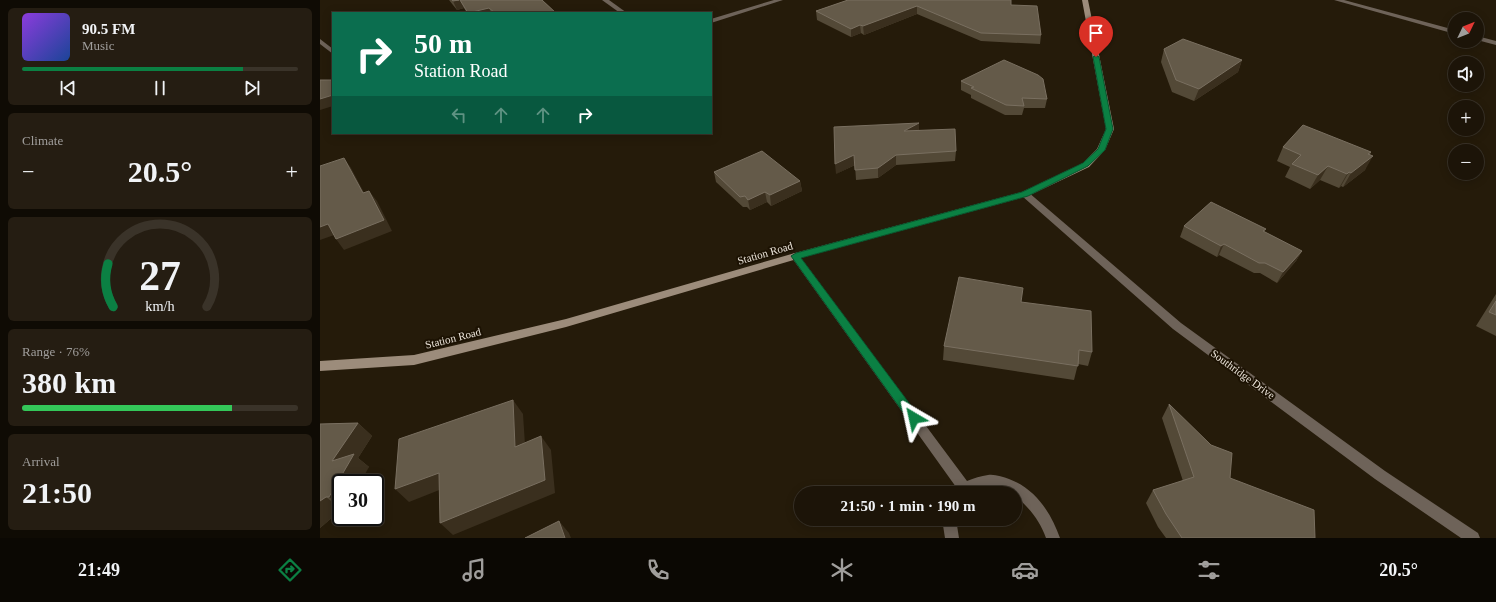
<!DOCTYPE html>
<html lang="en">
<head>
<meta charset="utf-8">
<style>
	:root { --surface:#1c1408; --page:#251d12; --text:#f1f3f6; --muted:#a09e9c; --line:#3a3329; --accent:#0b8043 }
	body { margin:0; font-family:Georgia,serif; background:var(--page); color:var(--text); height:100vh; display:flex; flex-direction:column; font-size:15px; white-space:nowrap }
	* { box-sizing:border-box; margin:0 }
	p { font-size:13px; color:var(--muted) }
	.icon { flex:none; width:22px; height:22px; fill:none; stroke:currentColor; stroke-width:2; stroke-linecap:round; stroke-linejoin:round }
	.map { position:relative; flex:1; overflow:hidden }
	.panel { display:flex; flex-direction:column; gap:8px; padding:8px; background:#0f0b04; width:320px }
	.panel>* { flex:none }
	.banner { position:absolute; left:12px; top:12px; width:380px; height:122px; border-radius:0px; box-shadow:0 2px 10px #0003,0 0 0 1px var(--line); background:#0b6e4f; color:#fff; overflow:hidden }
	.needle { width:26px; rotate:47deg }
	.fabs { position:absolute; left:1128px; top:12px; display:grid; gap:8px }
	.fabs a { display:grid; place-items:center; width:36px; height:36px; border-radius:50%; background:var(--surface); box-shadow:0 2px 10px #0003,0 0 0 1px var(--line); font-size:20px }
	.speed { position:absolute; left:12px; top:474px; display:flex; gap:8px; font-size:20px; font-weight:700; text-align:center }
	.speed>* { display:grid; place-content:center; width:52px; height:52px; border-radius:50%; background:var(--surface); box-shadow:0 2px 10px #0003,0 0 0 1px var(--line); line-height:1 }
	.speed .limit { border:2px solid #111; border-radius:6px; background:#fff; color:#111 }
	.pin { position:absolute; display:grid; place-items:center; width:34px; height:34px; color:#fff; margin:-41px -17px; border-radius:50% 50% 50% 0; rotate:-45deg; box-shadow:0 0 4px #0007 }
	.pin .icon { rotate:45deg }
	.me { position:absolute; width:44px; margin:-22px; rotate:324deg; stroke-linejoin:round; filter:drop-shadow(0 0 3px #0008) }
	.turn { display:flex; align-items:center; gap:14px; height:84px; padding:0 16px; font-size:18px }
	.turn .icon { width:52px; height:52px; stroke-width:2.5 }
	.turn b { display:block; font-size:28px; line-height:34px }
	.lanes { display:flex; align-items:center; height:38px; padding:0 16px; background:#0003; justify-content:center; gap:20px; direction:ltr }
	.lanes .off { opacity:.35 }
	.big { font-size:30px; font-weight:800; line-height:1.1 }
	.panel .widget { flex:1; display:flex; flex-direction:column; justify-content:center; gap:6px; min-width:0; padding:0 14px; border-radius:6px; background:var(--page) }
	.panel .dial { align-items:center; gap:0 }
	.dial svg { height:104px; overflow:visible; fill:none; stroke:var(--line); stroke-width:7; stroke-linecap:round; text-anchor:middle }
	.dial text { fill:var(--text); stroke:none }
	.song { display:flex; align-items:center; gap:12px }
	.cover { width:48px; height:48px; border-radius:6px; background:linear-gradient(135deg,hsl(270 70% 55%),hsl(220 70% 35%)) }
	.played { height:4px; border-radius:2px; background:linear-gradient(90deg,var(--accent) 80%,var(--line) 80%) }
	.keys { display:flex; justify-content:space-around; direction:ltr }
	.heat { display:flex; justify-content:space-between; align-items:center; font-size:22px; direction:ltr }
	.charge { height:6px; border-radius:3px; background:linear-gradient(90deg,#34c759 76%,var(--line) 0) }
	.trip { position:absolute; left:474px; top:486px; width:228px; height:40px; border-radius:20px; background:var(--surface); box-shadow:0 2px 10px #0003,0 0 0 1px var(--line); font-weight:800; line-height:40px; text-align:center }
	.menu { display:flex; height:64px; justify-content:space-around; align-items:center; background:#0b0803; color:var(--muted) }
	.menu .icon { width:28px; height:28px }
	.menu .current { color:var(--accent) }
	.menu b { font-size:18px; color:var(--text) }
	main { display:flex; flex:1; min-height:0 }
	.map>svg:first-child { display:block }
</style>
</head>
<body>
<main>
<section class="panel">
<div class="widget">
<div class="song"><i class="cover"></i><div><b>90.5 FM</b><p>Music</p></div></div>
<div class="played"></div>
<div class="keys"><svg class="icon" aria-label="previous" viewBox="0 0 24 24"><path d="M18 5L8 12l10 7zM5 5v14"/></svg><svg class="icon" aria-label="pause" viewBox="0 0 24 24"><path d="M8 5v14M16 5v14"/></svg><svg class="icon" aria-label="next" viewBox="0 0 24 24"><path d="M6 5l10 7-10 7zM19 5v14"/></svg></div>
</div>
<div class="widget"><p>Climate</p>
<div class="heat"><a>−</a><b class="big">20.5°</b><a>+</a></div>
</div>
<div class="widget dial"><svg viewBox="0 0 100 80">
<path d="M14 69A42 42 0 1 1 86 69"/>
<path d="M14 69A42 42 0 0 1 10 36" stroke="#0b8043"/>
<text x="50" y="56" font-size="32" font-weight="700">27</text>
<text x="50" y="72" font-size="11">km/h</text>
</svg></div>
<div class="widget"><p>Range · 76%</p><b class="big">380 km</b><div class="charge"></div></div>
<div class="widget"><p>Arrival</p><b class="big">21:50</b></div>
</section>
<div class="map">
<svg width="1176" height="538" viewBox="0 0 1176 538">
	<rect width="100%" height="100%" fill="#251b0a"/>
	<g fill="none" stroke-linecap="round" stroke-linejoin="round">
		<!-- street -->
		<g fill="#6e6359" fill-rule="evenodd">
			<path d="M 282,0 L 289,0 L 307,13 L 300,13 Z"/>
			<path d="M 454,0 L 463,0 L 391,23 L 391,19 Z"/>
			<path d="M 1014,0 L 1024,0 L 1135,30 L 1135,34 Z"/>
			<path d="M 1157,36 L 1176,41 L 1176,45 L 1157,40 Z"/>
			<path d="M 0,39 L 13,49 L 13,54 L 0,44 Z"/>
			<path d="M 705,191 L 708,192 L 861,323 L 1065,471 L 1158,533 L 1160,538 L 1141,538 L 1055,479 L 853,329 L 702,196 L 701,194 L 702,192 Z"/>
			<path d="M 475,253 L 478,254 L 647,481 C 654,478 661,476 668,475 C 675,474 683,477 689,479 C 716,489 731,513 740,538 L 726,538 C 720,521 709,507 695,496 L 695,493 L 670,487 L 649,493 L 633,493 L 636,487 L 472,258 L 470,256 L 472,254 Z"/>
			<path d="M 622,519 L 636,519 L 639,538 L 625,538 Z"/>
		</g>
		<!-- secondary -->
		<path fill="#9c8c7b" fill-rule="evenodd" d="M 762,0 L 768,0 L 794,129 L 785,150 L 769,167 L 708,196 L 477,259 L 246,327 L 94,365 L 0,371 L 0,361 L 94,355 L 246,319 L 475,253 L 702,192 L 763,163 L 777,149 L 786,129 Z"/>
	</g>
	<!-- wall -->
	<g fill="#534937">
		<path d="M 129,0 L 222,0 L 236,13 L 147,13 L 144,8 L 137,10 Z"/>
		<path d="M 528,0 L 691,5 L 721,35 L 720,44 L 661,41 L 597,14 L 544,35 L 541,33 L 531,37 L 497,20 L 496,11 Z"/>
		<path d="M 844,49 L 922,60 L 918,72 L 874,101 L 852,92 L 841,62 Z"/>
		<path d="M 641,81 L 727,99 L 725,108 L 704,108 L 702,115 L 685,115 L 651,98 L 651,95 L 641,90 Z"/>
		<path d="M 599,130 L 636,151 L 635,161 L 576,165 L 558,178 L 536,180 L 535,165 L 516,174 Z"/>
		<path d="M 963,147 L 1051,152 L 1045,170 L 1023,187 L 1021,186 L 1019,188 L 1000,180 L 990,189 L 965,177 L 970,167 L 957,161 Z"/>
		<path d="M 394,172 L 480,181 L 482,191 L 451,206 L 447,202 L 430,210 L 427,207 L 423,207 L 396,182 Z"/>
		<path d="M 864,226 L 946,229 L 944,232 L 982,251 L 976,261 L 957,283 L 940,273 L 934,273 L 899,255 L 897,257 L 860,237 Z"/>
		<path d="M 1176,294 L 1176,336 L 1156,326 Z"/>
		<path d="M 701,302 L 772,352 L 768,366 L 758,364 L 754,380 L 623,360 L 624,346 Z"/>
		<path d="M 849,404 L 910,478 L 995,538 L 846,538 L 838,527 L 826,503 L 833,490 L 863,481 L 842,418 Z"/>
		<path d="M 38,423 L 52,436 L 38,458 L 49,467 L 21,483 L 21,510 L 0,528 L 0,424 Z"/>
	</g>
	<!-- shaded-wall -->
	<g fill="#3a2f1e">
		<path d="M 140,0 L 144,8 L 137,10 L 133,1 Z"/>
		<path d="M 597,6 L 597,14 L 544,35 L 543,26 Z"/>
		<path d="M 169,8 L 171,13 L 149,13 Z"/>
		<path d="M 540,25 L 541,33 L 531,37 L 531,29 Z"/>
		<path d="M 922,60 L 918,72 L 874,101 L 879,89 Z"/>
		<path d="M 13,95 L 13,106 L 0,110 L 0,99 Z"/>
		<path d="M 599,123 L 599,133 L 584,131 Z"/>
		<path d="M 1051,152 L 1046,161 L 1053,156 L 1045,170 L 1023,187 L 1031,173 Z"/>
		<path d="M 534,155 L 535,165 L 516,174 L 515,164 Z"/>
		<path d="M 576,155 L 576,165 L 558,178 L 558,168 Z"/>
		<path d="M 24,158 L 31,168 L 50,204 L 43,193 Z"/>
		<path d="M 1008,166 L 1000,180 L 990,189 L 998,175 Z"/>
		<path d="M 1029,172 L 1021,186 L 1019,188 L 1027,174 Z"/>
		<path d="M 480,181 L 482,191 L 451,206 L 450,195 Z"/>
		<path d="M 49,191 L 57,201 L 72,231 L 24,250 L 16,239 Z"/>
		<path d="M 445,192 L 447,202 L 430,210 L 428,200 Z"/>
		<path d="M 8,224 L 17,234 L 0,240 L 0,227 Z"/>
		<path d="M 904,244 L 899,255 L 897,257 L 901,246 Z"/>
		<path d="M 982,251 L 976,261 L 957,283 L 963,272 Z"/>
		<path d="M 193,400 L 203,414 L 206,460 L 195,447 Z"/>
		<path d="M 38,423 L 52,436 L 38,458 L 49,467 L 40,483 L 21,483 L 21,506 L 9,497 L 12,461 Z"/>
		<path d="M 221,436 L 231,450 L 235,493 L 133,535 L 120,523 Z"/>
		<path d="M 119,473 L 132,485 L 89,502 L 75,489 Z"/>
		<path d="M 6,497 L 21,509 L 21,510 L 0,528 L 0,501 Z"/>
		<path d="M 239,521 L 249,533 L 251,538 L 245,538 Z"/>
	</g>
	<!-- building -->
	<g fill="#645a49" stroke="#796f60">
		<path d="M 132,0 L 139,0 L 133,1 Z"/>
		<path d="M 140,0 L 222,0 L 236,13 L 175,13 L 169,8 L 148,13 Z"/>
		<path d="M 528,0 L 691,0 L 691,5 L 717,6 L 721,35 L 661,33 L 597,6 L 543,26 L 540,25 L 531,29 L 496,11 Z"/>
		<path d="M 863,39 L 922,60 L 879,89 L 856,80 L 844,49 Z"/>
		<path d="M 684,60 L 718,75 L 723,79 L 727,99 L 702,98 L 704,106 L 686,105 L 651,88 L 654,87 L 641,81 Z"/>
		<path d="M 0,80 L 13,80 L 13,95 L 0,99 Z"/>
		<path d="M 599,123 L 584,131 L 635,129 L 636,151 L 576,155 L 558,168 L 535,170 L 534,155 L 515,164 L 514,127 Z"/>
		<path d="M 983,125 L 1051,152 L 1048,154 L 1053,156 L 1031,173 L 1029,172 L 1027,174 L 1008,166 L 998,175 L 972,164 L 981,155 L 963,147 Z"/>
		<path d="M 442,151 L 480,181 L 450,195 L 445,192 L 428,200 L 425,196 L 420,197 L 394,172 Z"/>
		<path d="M 24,158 L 43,193 L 49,191 L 64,220 L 16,239 L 8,224 L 0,227 L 0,166 Z"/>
		<path d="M 891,202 L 946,229 L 943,231 L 982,251 L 963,272 L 945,263 L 939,263 L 904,244 L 901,246 L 864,226 Z"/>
		<path d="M 639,277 L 703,288 L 701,302 L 771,311 L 772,352 L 759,350 L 758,366 L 624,346 Z"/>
		<path d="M 1176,301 L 1176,315 L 1169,312 Z"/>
		<path d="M 193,400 L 195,447 L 221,436 L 225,480 L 120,523 L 119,473 L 75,489 L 79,439 Z"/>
		<path d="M 849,404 L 891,445 L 912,453 L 910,478 L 994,510 L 995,538 L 862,538 L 846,514 L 833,490 L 874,477 Z"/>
		<path d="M 38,423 L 12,461 L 34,454 L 9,497 L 6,497 L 0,501 L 0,424 Z"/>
		<path d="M 239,521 L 245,538 L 205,538 Z"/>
	</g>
	<!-- route -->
	<path fill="#0b8043" stroke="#07532c" d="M 776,55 L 779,57 L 793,129 L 785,150 L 768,166 L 708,196 L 481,258 L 598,415 L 600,418 L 598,422 L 594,423 L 590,422 L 471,256 L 476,253 L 702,192 L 763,163 L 778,149 L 786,129 L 773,57 Z"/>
	<g text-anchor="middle" stroke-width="4" stroke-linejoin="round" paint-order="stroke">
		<!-- street labels -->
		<g font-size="11" fill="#ece5db" stroke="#1c1203">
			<text transform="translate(445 253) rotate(-16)" y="4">Station Road</text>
			<text transform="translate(133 338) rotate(-14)" y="4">Station Road</text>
			<text transform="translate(923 374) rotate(36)" y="4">Southridge Drive</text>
		</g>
	</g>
</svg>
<div class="fabs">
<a><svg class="needle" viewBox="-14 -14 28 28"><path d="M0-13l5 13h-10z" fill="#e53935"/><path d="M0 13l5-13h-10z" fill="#a09e9c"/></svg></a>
<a><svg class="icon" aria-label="sound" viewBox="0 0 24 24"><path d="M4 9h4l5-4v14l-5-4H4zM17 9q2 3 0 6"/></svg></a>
<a>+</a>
<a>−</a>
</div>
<div class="speed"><div class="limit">30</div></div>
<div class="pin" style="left:776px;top:57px;background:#d93025"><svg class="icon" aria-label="arrive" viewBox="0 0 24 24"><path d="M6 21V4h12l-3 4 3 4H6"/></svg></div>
<svg class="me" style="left:594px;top:418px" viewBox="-20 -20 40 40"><path d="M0-17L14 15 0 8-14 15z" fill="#0b8043" stroke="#fff" stroke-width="4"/></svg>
<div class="trip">21:50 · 1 min · 190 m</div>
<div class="banner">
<div class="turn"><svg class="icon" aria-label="right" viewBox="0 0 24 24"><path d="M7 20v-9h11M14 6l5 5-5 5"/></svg><div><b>50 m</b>Station Road</div></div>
<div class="lanes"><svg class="icon off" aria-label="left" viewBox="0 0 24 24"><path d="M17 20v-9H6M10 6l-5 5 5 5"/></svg><svg class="icon off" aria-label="ahead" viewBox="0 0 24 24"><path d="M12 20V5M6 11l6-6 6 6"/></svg><svg class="icon off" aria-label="ahead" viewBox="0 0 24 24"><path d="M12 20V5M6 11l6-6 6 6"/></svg><svg class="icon" aria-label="right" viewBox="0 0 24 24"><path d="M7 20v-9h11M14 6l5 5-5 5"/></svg></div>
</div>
</div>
</main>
<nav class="menu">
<b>21:49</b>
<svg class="icon current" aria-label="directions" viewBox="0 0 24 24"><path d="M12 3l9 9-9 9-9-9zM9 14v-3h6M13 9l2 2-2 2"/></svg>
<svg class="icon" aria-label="music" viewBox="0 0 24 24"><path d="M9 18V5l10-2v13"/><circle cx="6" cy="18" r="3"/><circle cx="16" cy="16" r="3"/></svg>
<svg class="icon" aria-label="phone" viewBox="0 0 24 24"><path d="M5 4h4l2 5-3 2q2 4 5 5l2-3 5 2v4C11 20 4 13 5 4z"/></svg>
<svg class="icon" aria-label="climate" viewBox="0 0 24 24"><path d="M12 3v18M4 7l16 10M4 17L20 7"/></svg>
<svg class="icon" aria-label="car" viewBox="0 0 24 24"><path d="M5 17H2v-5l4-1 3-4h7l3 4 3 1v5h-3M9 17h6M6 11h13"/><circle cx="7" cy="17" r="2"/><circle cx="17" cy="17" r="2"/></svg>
<svg class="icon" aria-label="filters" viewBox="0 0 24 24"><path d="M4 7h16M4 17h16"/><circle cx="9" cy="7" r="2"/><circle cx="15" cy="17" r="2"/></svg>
<b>20.5°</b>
</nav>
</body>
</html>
